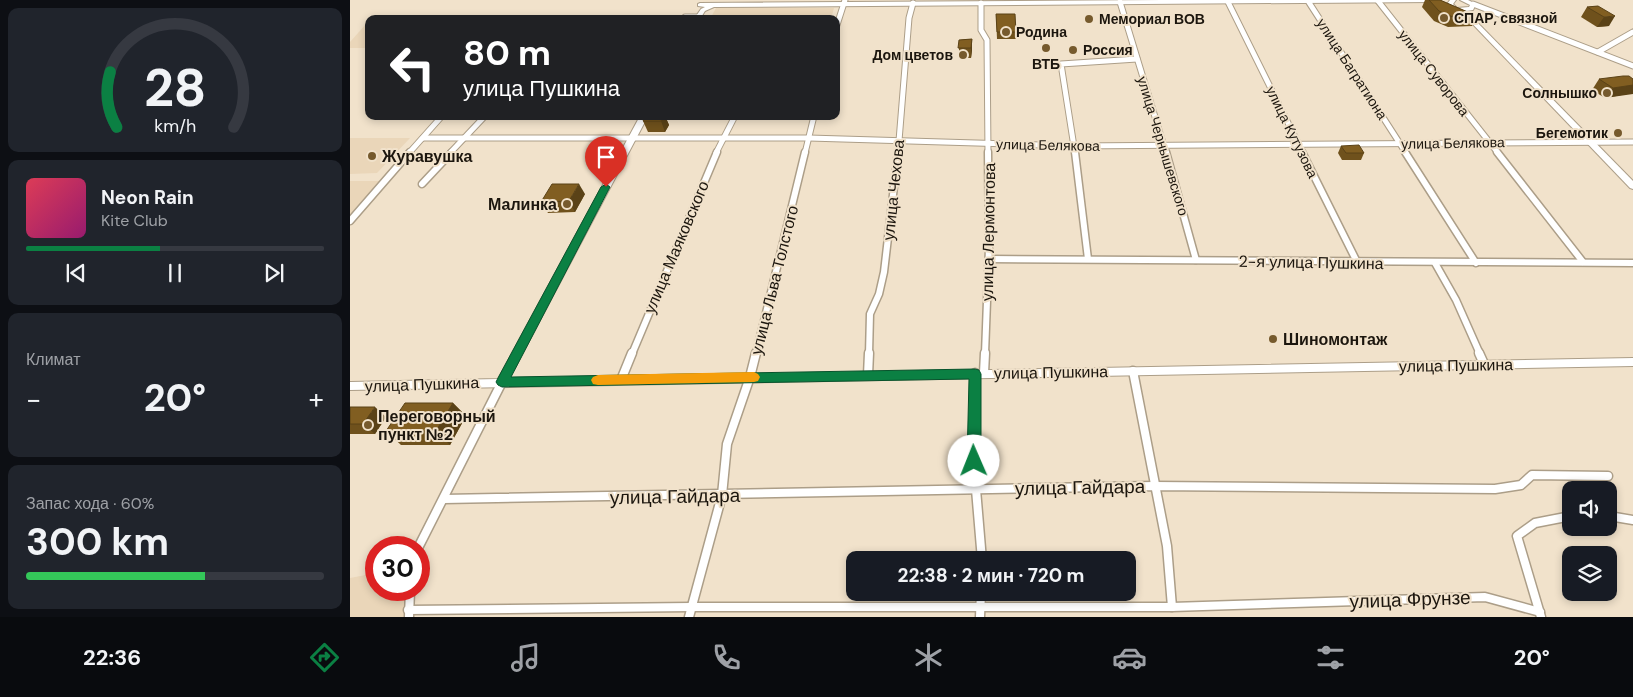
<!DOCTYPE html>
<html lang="ru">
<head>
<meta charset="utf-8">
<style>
	:root { --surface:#171b24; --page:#20242c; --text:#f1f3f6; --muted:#9ea1a6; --line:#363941; --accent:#0b8043 }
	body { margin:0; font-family:"DM Sans",sans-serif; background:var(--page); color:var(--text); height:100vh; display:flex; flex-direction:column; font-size:19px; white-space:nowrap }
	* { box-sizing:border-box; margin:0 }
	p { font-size:16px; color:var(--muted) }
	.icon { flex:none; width:28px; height:28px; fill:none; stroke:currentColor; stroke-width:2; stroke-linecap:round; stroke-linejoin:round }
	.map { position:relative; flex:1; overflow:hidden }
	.panel { display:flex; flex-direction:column; gap:8px; padding:8px; background:#0d0f14; width:350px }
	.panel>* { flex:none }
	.hud { position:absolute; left:15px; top:15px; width:475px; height:105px; border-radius:10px; box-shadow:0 2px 8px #0003; background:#202124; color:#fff; overflow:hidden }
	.fabs { position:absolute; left:1212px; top:481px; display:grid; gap:10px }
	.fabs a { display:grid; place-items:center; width:55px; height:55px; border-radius:10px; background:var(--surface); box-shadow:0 2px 8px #0003; font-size:25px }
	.speed { position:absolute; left:15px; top:536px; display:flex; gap:10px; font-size:25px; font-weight:700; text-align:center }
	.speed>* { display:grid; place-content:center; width:65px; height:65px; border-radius:50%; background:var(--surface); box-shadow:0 2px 8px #0003; line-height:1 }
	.speed .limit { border:8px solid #d22; background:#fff; color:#111 }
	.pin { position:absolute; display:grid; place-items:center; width:42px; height:42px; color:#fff; margin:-51px -21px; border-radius:50% 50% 50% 0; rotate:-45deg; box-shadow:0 0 5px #0007 }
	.pin .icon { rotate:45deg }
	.me { position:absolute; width:55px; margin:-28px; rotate:359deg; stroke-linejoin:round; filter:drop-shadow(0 0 4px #0008) }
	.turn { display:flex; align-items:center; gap:18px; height:105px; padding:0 15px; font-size:22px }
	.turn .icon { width:65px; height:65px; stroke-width:2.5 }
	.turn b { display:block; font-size:35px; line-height:42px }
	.big { font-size:38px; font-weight:700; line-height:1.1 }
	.panel .card { flex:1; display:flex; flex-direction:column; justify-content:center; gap:8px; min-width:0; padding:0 18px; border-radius:10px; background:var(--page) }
	.panel .dial { align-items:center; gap:0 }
	.dial svg { height:130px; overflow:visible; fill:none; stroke:var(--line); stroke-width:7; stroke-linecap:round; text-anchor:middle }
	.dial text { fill:var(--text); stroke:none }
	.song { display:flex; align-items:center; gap:15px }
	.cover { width:60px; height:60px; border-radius:8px; background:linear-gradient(135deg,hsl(350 70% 55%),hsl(320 70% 35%)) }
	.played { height:5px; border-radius:2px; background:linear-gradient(90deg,var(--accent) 45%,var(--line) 45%) }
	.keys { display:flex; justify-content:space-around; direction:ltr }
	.heat { display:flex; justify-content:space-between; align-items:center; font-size:28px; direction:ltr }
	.charge { height:8px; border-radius:4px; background:linear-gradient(90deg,#34c759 60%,var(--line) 0) }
	.trip { position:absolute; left:496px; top:551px; width:290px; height:50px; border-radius:10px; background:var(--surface); box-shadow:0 2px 8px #0003; font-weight:700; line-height:50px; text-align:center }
	.dock { display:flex; height:80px; justify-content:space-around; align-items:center; background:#090b0e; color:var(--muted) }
	.dock .icon { width:35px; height:35px }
	.dock .on { color:var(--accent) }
	.dock b { font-size:22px; color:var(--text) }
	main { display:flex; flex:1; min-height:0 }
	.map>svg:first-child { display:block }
</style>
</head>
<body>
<main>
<section class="panel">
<div class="card dial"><svg viewBox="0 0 100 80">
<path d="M14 69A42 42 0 1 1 86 69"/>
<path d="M14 69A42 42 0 0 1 10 35" stroke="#0b8043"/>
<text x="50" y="56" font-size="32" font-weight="700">28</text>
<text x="50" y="72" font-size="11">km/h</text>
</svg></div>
<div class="card">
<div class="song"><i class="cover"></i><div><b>Neon Rain</b><p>Kite Club</p></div></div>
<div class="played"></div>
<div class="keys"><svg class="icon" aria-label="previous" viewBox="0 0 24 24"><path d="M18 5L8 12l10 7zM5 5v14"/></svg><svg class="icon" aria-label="pause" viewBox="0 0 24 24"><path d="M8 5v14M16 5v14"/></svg><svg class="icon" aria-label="next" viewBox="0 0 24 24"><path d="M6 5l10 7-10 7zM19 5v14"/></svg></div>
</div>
<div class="card"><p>Климат</p>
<div class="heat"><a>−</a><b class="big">20°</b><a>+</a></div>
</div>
<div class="card"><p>Запас хода · 60%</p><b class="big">300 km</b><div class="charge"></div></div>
</section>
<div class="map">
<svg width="1283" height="617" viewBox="0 0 1283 617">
	<rect width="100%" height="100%" fill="#f1e2cb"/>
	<!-- built -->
	<g fill="#ead6b9">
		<path d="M 366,8 L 484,8 L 481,19 L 360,19 Z"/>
		<path d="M 16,24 L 19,24 L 19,48 L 0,48 L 0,42 Z"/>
		<path d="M 0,138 L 60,138 L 27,173 L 0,174 Z"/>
		<path d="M 0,181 L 33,181 L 0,218 Z"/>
		<path d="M 26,573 L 26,590 L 56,590 L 54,617 L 0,617 L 0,578 Z"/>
	</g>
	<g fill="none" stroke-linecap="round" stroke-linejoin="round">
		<defs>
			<g id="street-far2">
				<path d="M 958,1 L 1056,153"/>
				<path d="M 1028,1 L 1148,153"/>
				<path d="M 770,2 L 816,153"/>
				<path d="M 878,2 L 953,153"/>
				<path d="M 631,3 L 631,30 L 637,40 L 638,153"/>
				<path d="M 1123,4 L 1283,66"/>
				<path d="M 335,17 L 348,17"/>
				<path d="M 486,28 L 495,0"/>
				<path d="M 1248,52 L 1283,32"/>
				<path d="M 73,138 L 459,138 L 724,146 L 1283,142"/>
				<path d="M 59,153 L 92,116"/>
				<path d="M 100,153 L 135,116"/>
				<path d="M 366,153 L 385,116"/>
				<path d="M 455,153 L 464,116"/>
				<path d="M 548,153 L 559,18 L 563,3"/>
				<path d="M 725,153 L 711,64 L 787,59"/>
			</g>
			<g id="street-far1">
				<path d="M 725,152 L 738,259"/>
				<path d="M 816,152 L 846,260"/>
				<path d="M 952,152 L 1007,262"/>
				<path d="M 1055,152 L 1126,263"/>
				<path d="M 1147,152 L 1233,262"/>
				<path d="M 72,184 L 102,152"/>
				<path d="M 0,221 L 60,152"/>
				<path d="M 639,259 L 1283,263"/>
				<path d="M 1085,263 L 1106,300 L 1130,354"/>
				<path d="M 282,354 L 367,152"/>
				<path d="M 406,354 L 455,152"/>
				<path d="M 519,354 L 520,314 L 529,294 L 534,272 L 548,152"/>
				<path d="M 635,354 L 639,248 L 638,152"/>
			</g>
			<g id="street">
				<path d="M 1129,353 L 1134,364"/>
				<path d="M 783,371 L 817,546 L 822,607"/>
				<path d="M 625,373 L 623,454 L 632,560"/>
				<path d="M 634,373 L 635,353"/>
				<path d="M 518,375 L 519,353"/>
				<path d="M 271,380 L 282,353"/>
				<path d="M 94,499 L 804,486 L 1145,489 L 1171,485 L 1182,475 L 1258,476"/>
				<path d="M 1259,516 L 1283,520"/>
				<path d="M 68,548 L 152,382"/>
				<path d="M 58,610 L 341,607 L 822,607 L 1135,597 L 1190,612"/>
				<path d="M 59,617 L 60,590"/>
				<path d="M 339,617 L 372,495 L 377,444 L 400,377 L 406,353"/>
				<path d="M 630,617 L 631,592"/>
				<path d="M 1191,617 L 1167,536 L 1185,523 L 1221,516"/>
			</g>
			<g id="secondary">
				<path d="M 813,0 L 1086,0 L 1083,2 L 364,7 L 355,11 L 350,19 L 344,19 L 351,9 L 355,7 L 348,6 L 348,4 L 350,3 Z"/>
				<path d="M 1100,0 L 1106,0 L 1103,4 L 1107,8 L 1119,7 L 1120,5 L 1110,0 L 1118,0 L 1126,4 L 1123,10 C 1113,12 1104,12 1097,4 Z"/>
				<path d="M 1113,12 L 1117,12 L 1283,181 L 1283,189 L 1280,188 L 1113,14 Z"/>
				<path d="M 290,116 L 298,116 L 159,379 L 1283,358 L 1283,366 L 0,390 L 0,382 L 148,379 Z"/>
			</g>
		</defs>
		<!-- street-far2 casing -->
		<use href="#street-far2" stroke="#ac9e88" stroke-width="7"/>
		<!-- street-far1 casing -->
		<use href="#street-far1" stroke="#ac9e88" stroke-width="9"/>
		<!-- street casing -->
		<use href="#street" stroke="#ac9e88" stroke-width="11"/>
		<!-- secondary casing -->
		<use href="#secondary" stroke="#ac9e88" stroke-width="2"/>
		<!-- street-far2 -->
		<use href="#street-far2" stroke="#fff" stroke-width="5"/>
		<!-- street-far1 -->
		<use href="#street-far1" stroke="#fff" stroke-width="6"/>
		<!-- street -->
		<use href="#street" stroke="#fff" stroke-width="8"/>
		<!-- secondary -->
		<use href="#secondary" fill="#fff" fill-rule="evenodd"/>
	</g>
	<!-- wall -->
	<g fill="#6f511c">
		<path d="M 1075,0 L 1090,0 L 1127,16 L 1122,26 L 1098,27 L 1084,21 L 1072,7 Z"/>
		<path d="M 1248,6 L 1259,26 L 1247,27 L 1231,17 L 1237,7 Z"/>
		<path d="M 646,14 L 666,32 L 666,39 L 647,39 Z"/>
		<path d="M 622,39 L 622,50 L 621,58 L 609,58 L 609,40 Z"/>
		<path d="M 1249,79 L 1283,79 L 1283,93 L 1255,98 L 1242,90 Z"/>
		<path d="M 315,116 L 319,125 L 315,132 L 298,132 L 293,121 Z"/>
		<path d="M 991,146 L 1014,153 L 1011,160 L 992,160 L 988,153 Z"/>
		<path d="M 235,194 L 225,212 L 198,213 L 191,202 Z"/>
		<path d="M 103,403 L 116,416 L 100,445 L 51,445 L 36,431 Z"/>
		<path d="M 0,407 L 36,417 L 25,434 L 0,434 Z"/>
	</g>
	<!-- shaded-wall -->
	<g fill="#5a4217">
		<path d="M 1265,16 L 1259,26 L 1247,27 L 1254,17 Z"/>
		<path d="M 622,39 L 622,50 L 621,58 L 621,48 Z"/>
		<path d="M 1283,85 L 1283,94 L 1255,98 L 1263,88 Z"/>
		<path d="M 314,116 L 315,116 L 319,125 L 315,132 L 311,121 Z"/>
		<path d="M 229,184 L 235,194 L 225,212 L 219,201 Z"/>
		<path d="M 103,403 L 116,416 L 100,445 L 86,431 Z"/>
		<path d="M 25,407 L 36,417 L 25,434 L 13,424 Z"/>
	</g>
	<!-- building -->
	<g fill="#815e21" stroke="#5a4217">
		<path d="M 1079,0 L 1090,0 L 1127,16 L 1103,17 L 1089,11 Z"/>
		<path d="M 1248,6 L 1265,16 L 1254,17 L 1237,7 Z"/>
		<path d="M 646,14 L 665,14 L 666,32 L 647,32 Z"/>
		<path d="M 622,39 L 621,48 L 608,48 L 609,40 Z"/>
		<path d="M 1273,76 L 1279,76 L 1283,79 L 1283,85 L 1263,88 L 1249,79 Z"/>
		<path d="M 296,116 L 314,116 L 311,121 L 293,121 Z"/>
		<path d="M 1009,145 L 1014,153 L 996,153 L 991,146 Z"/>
		<path d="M 202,184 L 229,184 L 219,201 L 191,202 Z"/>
		<path d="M 55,403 L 103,403 L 86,431 L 36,431 Z"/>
		<path d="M 0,407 L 25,407 L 13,424 L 0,424 Z"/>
	</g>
	<!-- route -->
	<path fill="#0b8043" stroke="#07532c" d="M 256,184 L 260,187 L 161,377 L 625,369 L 629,370 L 631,374 L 631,461 L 629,465 L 624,467 L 619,465 L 617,461 L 619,379 L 152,387 L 148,385 L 146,382 L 148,378 L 251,187 Z"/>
	<!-- slow -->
	<path fill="#f59e0b" d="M 404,372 L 408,374 L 410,377 L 408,381 L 404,382 L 248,385 L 243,384 L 241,380 L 243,377 L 248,375 Z"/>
	<!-- markers -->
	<g fill="#765a2d" stroke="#f1e2cb" stroke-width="2">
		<circle cx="1094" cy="18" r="5"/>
		<circle cx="739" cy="19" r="5"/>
		<circle cx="656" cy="32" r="5"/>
		<circle cx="696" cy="48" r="5"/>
		<circle cx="723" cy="50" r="5"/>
		<circle cx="613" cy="55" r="5"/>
		<circle cx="1257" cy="93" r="5"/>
		<circle cx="1268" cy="133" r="5"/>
		<circle cx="22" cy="156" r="5"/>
		<circle cx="217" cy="204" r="5"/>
		<circle cx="923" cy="339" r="5"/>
		<circle cx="18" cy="425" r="5"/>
	</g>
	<g text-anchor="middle" stroke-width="4" stroke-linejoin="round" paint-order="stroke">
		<!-- far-poi labels -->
		<g font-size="14" font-weight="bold" fill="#1c160e" stroke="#f1e2cb" text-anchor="start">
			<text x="1104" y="23">СПАР, связной</text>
			<text x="749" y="24">Мемориал ВОВ</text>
			<text x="666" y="37">Родина</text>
			<text x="733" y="55">Россия</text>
			<text x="603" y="60" text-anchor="end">Дом цветов</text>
			<text x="696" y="69" text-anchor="middle">ВТБ</text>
			<text x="1247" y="98" text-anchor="end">Солнышко</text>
			<text x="1258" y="138" text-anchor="end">Бегемотик</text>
		</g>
		<!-- far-street labels -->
		<g font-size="14" fill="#1c160e" stroke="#f1e2cb">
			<text transform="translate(1002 69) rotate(57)" y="5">улица Багратиона</text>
			<text transform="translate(1084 73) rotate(52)" y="5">улица Суворова</text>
			<text transform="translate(942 132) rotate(64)" y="5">улица Кутузова</text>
			<text transform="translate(1103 143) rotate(-1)" y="5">улица Белякова</text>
			<text transform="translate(698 145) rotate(1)" y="5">улица Белякова</text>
			<text transform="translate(813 146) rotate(73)" y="5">улица Чернышевского</text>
		</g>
		<!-- poi labels -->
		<g font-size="16" font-weight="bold" fill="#1c160e" stroke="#f1e2cb" text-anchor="start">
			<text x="32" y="162">Журавушка</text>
			<text x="207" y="210" text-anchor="end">Малинка</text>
			<text x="933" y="345">Шиномонтаж</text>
			<text x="28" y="422">Переговорный<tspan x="28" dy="18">пункт №2</tspan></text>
		</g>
		<!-- street labels -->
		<g font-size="16" fill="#1c160e" stroke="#f1e2cb">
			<text transform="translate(543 190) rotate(-84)" y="6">улица Чехова</text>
			<text transform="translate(638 232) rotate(-89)" y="6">улица Лермонтова</text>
			<text transform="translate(326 247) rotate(-67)" y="6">улица Маяковского</text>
			<text transform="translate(961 262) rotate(1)" y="6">2-я улица Пушкина</text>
			<text transform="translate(424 280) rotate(-76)" y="6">улица Льва Толстого</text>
			<text transform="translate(1106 365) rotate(-1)" y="6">улица Пушкина</text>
			<text transform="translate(701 372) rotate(-1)" y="6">улица Пушкина</text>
			<text transform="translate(72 384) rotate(-2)" y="6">улица Пушкина</text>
		</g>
		<!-- near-street labels -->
		<g font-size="19" fill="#1c160e" stroke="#f1e2cb">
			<text transform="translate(730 487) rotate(-1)" y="7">улица Гайдара</text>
			<text transform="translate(325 496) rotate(-1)" y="7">улица Гайдара</text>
			<text transform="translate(1060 599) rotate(-2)" y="7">улица Фрунзе</text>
		</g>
	</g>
</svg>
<div class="fabs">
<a><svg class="icon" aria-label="sound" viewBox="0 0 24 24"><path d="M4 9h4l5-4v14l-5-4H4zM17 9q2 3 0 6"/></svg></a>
<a><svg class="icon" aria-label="layers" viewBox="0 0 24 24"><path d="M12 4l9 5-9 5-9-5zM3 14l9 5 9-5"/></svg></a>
</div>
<div class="speed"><div class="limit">30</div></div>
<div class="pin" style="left:256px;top:187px;background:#d93025"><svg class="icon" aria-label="arrive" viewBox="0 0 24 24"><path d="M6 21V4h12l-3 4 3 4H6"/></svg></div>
<svg class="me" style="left:624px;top:461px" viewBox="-20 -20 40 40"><circle r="19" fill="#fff"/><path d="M0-13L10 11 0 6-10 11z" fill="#0b8043"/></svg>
<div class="trip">22:38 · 2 мин · 720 m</div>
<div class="hud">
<div class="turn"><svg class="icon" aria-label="left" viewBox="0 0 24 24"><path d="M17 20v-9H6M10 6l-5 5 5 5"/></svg><div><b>80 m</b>улица Пушкина</div></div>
</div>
</div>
</main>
<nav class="dock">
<b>22:36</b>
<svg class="icon on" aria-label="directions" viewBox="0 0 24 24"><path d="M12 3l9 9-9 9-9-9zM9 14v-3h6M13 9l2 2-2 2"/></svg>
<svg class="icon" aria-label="music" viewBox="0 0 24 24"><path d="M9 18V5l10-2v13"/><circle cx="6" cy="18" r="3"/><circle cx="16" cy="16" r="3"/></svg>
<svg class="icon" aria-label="phone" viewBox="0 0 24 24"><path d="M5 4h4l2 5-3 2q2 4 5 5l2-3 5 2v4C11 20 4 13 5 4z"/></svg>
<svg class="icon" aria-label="climate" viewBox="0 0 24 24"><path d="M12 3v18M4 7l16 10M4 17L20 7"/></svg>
<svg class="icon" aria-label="car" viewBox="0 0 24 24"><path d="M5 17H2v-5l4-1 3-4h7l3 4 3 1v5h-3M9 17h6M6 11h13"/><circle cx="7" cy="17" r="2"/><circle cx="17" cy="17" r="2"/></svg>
<svg class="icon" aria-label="filters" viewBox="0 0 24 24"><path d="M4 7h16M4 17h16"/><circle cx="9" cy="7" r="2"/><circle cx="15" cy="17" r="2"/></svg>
<b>20°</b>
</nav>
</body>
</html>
